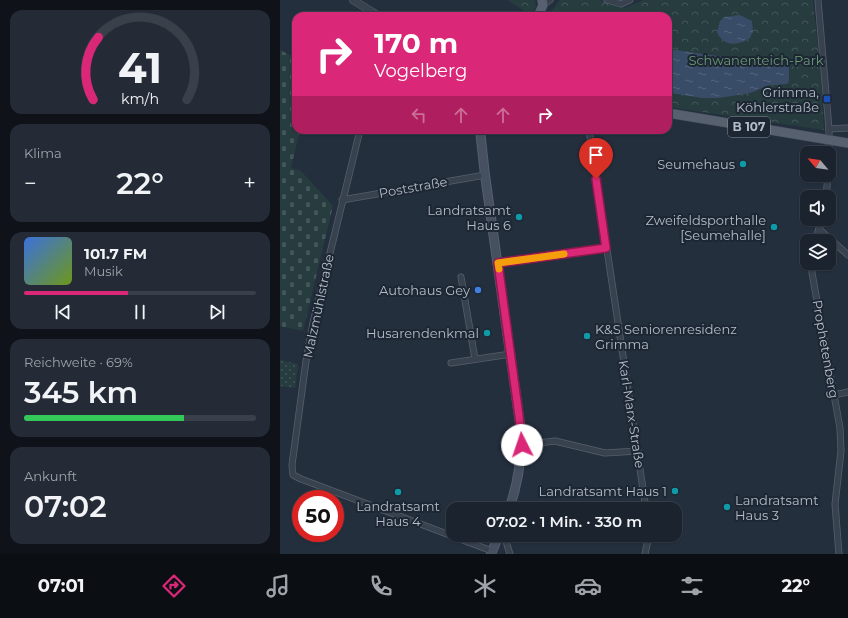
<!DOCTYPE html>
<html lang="de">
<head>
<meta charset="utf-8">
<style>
	:root { --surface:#1b232e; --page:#242b36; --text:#f1f3f6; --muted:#a0a4aa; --line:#39404a; --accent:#db2777 }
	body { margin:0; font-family:Montserrat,sans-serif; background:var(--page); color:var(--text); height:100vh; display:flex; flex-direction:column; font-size:15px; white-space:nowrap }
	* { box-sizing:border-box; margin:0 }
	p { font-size:13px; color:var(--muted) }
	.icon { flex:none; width:22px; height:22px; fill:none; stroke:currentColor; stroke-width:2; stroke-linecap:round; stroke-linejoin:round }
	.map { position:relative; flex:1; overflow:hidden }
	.sheet { display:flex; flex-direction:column; gap:10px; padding:10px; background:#0f1319; width:280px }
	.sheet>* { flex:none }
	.top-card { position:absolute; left:12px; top:12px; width:380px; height:122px; border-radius:12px; box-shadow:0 1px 3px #0004,0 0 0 1px var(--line); background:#db2777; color:#fff; overflow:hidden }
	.needle { width:26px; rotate:299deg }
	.buttons { position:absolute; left:520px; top:146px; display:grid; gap:8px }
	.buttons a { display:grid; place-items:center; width:36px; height:36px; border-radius:8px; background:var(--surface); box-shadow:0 1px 3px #0004,0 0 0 1px var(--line); font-size:20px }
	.speed { position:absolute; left:12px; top:490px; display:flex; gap:8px; font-size:20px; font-weight:700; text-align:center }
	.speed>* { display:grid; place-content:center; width:52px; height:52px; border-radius:50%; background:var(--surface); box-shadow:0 1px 3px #0004,0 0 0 1px var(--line); line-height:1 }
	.speed .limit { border:6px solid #d22; background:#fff; color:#111 }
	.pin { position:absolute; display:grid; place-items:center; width:34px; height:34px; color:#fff; margin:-41px -17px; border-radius:50% 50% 50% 0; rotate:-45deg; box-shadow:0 0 4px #0007 }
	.pin .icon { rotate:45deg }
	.me { position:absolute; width:44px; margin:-22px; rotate:356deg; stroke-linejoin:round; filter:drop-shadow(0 0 3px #0008) }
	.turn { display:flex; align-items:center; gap:14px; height:84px; padding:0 16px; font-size:18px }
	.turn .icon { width:52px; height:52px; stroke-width:2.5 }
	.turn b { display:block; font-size:28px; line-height:34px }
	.lanes { display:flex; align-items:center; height:38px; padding:0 16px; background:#0003; justify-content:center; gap:20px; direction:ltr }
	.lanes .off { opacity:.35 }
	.big { font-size:30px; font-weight:600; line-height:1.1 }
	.sheet .widget { flex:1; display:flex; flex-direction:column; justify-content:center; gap:6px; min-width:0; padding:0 14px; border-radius:12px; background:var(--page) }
	.sheet .dial { align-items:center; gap:0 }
	.dial svg { height:104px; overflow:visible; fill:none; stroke:var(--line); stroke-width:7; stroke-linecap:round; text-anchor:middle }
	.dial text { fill:var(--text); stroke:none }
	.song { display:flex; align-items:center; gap:12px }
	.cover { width:48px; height:48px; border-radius:6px; background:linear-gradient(135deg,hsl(220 70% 55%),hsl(80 70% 35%)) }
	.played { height:4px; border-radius:2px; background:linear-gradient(90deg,var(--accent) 45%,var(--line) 45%) }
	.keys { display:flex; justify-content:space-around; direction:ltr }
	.heat { display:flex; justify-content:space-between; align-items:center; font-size:22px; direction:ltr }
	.charge { height:6px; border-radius:3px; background:linear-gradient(90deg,#34c759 69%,var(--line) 0) }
	.trip { position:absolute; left:166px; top:502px; width:236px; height:40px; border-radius:12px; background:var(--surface); box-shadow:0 1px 3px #0004,0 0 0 1px var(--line); font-weight:600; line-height:40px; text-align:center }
	.dock { display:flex; height:64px; justify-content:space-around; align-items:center; background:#0b0e12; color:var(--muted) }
	.dock .icon { width:28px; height:28px }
	.dock .active { color:var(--accent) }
	.dock b { font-size:18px; color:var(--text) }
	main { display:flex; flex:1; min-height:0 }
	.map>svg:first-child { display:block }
</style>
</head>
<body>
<main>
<section class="sheet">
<div class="widget dial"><svg viewBox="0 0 100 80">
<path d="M14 69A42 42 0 1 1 86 69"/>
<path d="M14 69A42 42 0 0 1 18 21" stroke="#db2777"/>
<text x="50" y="56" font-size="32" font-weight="700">41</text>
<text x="50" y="72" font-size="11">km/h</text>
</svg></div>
<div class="widget"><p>Klima</p>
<div class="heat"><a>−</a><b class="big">22°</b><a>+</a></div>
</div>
<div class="widget">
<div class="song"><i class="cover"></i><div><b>101.7 FM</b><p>Musik</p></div></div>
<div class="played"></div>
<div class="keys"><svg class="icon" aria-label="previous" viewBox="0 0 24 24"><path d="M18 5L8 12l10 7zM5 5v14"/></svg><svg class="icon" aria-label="pause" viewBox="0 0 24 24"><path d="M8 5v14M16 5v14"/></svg><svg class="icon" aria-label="next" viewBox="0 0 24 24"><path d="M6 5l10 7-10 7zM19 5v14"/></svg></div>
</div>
<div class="widget"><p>Reichweite · 69%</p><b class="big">345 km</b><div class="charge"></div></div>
<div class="widget"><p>Ankunft</p><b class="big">07:02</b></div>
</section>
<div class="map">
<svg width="568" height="554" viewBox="0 0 568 554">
	<defs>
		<pattern id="grass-dots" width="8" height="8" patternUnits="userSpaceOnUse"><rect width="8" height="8" fill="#263c3f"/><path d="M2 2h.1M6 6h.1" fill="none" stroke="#435659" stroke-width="1.8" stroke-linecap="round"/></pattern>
		<pattern id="forest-crowns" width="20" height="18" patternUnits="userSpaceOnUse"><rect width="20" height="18" fill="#263c3f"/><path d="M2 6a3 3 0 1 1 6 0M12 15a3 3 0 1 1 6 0" fill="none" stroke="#435659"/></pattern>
		<pattern id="cemetery-stones" width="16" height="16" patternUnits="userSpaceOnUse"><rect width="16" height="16" fill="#263c3f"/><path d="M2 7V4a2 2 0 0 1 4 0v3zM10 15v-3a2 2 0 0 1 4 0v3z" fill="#435659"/></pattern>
		<pattern id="water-ripples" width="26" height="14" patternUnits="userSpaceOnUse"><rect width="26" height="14" fill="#394c67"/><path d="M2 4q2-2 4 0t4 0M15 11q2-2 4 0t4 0" fill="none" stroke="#53647b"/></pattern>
	</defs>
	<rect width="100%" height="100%" fill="#242f3e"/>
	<!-- grass -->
	<path fill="url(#grass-dots)" d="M 0,360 L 18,364 L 15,388 L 0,386 Z"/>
	<!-- forest -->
	<g fill="url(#forest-crowns)">
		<path d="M 227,0 L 255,0 L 256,7 L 251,15 Z"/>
		<path d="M 280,0 L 319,0 L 345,8 L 363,0 L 533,0 L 540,66 L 544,130 L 388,107 L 388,16 L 268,16 Z"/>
	</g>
	<!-- cemetery -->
	<path fill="url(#cemetery-stones)" d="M 0,50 L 16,58 L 16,130 L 20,130 L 11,168 L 21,171 L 53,206 L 23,331 L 0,326 Z"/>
	<!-- water -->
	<g fill="url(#water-ripples)">
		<path d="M 460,15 L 472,21 L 473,31 L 470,38 C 458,46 443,47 437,32 L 440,21 L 444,17 Z"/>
		<path d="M 388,49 L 509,66 L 509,81 L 507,84 L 490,85 L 470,93 L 439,98 L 422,98 L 391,93 L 388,91 Z"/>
	</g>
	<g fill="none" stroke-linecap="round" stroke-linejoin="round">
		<defs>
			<g id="minor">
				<path d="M 327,0 L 341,4 L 350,0"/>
				<path d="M 538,0 L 549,129 L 549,157"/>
				<path d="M 263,5 L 270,0"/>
				<path d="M 549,129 L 568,128"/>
				<path d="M 80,130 L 33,323 L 26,361 L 12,465 L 13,475 L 21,479 L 212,551"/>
				<path d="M 309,130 L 366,509"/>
				<path d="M 546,197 L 548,175"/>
				<path d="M 62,200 L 205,175"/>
				<path d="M 539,229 L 568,255"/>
				<path d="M 535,241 L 542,219"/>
				<path d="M 218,263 L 326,247"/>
				<path d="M 532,263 L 532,273 L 560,428 L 561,451 L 555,504 L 559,554"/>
				<path d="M 181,277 L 195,359"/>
				<path d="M 171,363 L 231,354"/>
				<path d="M 554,395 L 568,392"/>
				<path d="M 242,445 L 275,441 L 325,453 L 358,451"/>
				<path d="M 224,535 L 230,554"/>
				<path d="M 365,554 L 369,535"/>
			</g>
			<path id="tertiary" d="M 73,0 L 99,16"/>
			<g id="secondary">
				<path d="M 200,130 L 205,175 L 241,431 C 242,457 238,484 229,509"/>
				<path d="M 211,554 L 219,535"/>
			</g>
			<g id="primary">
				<path d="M 258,16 L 263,5 L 262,0"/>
				<path d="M 388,113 L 568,143"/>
			</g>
		</defs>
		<!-- minor casing -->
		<use href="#minor" stroke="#565f6c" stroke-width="7"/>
		<!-- tertiary casing -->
		<use href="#tertiary" stroke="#565f6c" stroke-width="8"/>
		<!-- secondary casing -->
		<use href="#secondary" stroke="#565f6c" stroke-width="10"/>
		<!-- primary casing -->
		<use href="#primary" stroke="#414a57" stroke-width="10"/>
		<!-- minor -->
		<use href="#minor" stroke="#38414e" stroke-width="5.5"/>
		<!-- tertiary -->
		<use href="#tertiary" stroke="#38414e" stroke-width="7"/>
		<!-- secondary -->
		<use href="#secondary" stroke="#465061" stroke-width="8"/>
		<!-- primary -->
		<use href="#primary" stroke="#56606e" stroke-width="9"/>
	</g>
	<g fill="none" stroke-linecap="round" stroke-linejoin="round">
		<defs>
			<path id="route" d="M 242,445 L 239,416 L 218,263 L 326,248 L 316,179"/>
		</defs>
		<!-- route casing -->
		<use href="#route" stroke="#8e194d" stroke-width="10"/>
		<!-- route -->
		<use href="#route" stroke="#db2777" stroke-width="7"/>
		<!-- slow -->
		<path stroke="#f59e0b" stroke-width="7" d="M 219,269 L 218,263 L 284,254"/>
	</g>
	<!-- markers -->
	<rect fill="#1a4fb4" stroke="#1d2633" stroke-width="1.5" x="543" y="95" width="8" height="8" rx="2"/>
	<g fill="#0f9aa8" stroke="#1d2633" stroke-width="1.5">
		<circle cx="463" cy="164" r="4"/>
		<circle cx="239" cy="217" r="4"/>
		<circle cx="494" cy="227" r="4"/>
		<circle cx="207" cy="333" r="4"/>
		<circle cx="307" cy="336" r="4"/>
		<circle cx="395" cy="491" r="4"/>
		<circle cx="118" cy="492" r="4"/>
		<circle cx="447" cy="507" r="4"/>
	</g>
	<circle fill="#3f7fe0" stroke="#1d2633" stroke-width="1.5" cx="198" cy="290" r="4"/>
	<g text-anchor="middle" stroke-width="4" stroke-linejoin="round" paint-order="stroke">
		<!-- shield labels -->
		<rect fill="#1d2633" stroke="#878f9c" stroke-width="1" x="448" y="117" width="42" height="20" rx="3"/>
		<g font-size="12" font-weight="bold" fill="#b4bcc9">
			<text x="469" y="131">B 107</text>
		</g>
		<!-- park labels -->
		<g font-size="13" fill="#6b9a76" stroke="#1d2633">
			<text x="476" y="65">Schwanenteich-Park</text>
		</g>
		<!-- poi labels -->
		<g font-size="13" fill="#b4bcc9" stroke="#1d2633" text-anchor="end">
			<text x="539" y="97">Grimma,<tspan x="539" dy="15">Köhlerstraße</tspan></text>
			<text x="455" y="169">Seumehaus</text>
			<text x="231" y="215">Landratsamt<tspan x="231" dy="15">Haus 6</tspan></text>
			<text x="486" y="225">Zweifeldsporthalle<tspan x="486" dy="15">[Seumehalle]</tspan></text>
			<text x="190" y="295">Autohaus Gey</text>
			<text x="315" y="334" text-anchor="start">K&amp;S Seniorenresidenz<tspan x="315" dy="15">Grimma</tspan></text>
			<text x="199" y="338">Husarendenkmal</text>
			<text x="387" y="496">Landratsamt Haus 1</text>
			<text x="455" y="505" text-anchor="start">Landratsamt<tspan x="455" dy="15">Haus 3</tspan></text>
			<text x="118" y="511" text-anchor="middle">Landratsamt<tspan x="118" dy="15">Haus 4</tspan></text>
		</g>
		<!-- street labels -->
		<g font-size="13" fill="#b4bcc9" stroke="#1d2633">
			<text transform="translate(133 187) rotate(-10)" y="5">Poststraße</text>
			<text transform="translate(38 306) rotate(-78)" y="5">Malzmühlstraße</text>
			<text transform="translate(546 349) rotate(80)" y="5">Prophetenberg</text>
			<text transform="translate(352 414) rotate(81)" y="5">Karl-Marx-Straße</text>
		</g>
	</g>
</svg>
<div class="buttons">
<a><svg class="needle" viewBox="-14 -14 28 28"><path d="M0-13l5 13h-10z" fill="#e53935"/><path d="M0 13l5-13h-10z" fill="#a0a4aa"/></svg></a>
<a><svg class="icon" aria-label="sound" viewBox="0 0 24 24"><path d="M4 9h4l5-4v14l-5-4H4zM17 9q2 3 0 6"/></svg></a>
<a><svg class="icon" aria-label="layers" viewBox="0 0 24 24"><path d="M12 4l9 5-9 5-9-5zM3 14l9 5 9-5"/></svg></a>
</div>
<div class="speed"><div class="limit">50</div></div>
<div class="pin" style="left:316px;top:179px;background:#d93025"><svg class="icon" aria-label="arrive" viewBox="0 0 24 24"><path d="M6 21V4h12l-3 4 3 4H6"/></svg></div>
<svg class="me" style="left:242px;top:445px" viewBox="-20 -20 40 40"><circle r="19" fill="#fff"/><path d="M0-13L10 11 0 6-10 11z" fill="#db2777"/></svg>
<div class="trip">07:02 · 1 Min. · 330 m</div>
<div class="top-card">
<div class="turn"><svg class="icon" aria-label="right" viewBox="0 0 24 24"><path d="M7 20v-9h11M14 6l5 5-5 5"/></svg><div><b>170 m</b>Vogelberg</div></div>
<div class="lanes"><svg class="icon off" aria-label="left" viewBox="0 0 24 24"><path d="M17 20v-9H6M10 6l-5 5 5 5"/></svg><svg class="icon off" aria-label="ahead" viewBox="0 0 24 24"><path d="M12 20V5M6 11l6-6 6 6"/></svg><svg class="icon off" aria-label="ahead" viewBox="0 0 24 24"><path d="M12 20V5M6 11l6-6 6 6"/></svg><svg class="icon" aria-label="right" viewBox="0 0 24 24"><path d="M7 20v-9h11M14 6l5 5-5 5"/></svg></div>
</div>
</div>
</main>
<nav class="dock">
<b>07:01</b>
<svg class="icon active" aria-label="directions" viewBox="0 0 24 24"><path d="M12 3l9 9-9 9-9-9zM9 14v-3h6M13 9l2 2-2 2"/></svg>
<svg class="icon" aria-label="music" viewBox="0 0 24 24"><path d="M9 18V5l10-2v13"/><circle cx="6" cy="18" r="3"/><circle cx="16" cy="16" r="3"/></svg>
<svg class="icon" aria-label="phone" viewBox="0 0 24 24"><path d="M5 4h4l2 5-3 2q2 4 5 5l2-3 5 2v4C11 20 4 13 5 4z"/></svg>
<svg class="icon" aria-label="climate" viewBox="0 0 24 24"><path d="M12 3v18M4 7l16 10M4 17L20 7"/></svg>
<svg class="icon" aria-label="car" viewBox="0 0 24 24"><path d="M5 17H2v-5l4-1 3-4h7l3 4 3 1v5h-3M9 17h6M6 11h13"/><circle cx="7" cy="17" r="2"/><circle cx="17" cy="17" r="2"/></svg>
<svg class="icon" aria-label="filters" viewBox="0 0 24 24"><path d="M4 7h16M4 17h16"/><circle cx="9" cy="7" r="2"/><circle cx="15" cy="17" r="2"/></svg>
<b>22°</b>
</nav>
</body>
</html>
